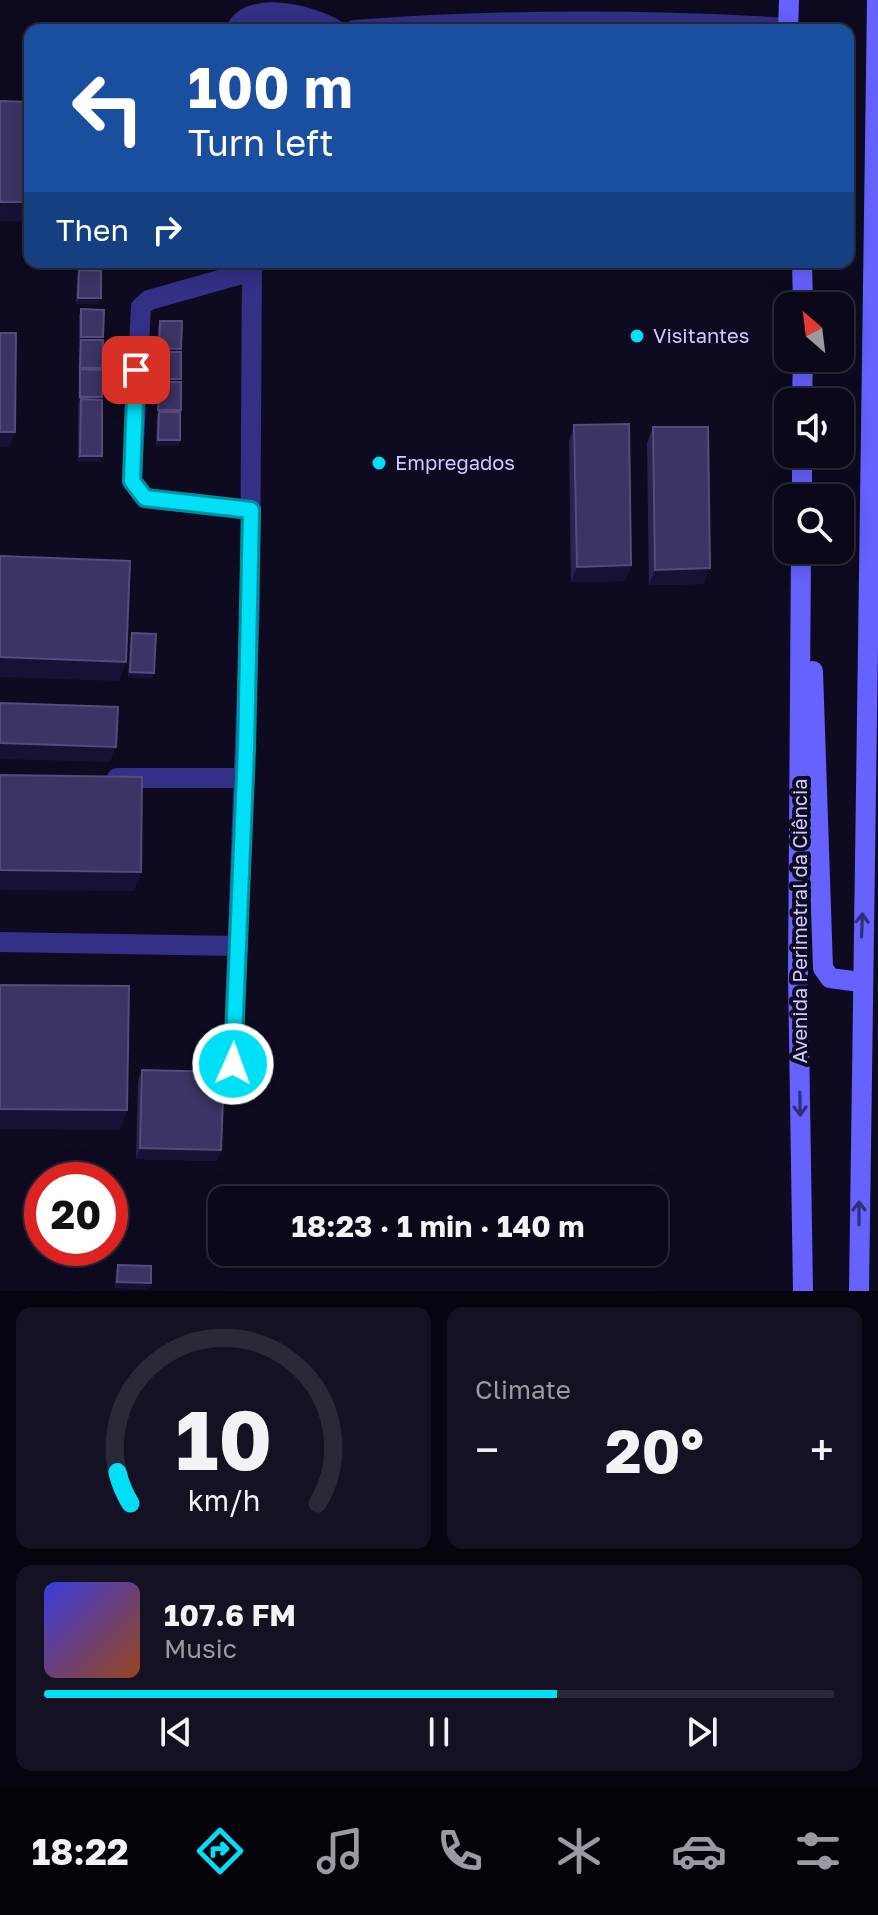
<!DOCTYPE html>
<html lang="en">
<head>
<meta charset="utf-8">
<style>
	:root { --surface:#0a0819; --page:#131122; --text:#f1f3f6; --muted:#999aa2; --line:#2a2938; --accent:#00dff6 }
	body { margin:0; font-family:"Golos Text",sans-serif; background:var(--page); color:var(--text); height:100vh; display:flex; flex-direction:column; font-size:30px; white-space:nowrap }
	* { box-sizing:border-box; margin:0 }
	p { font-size:26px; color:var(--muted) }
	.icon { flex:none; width:44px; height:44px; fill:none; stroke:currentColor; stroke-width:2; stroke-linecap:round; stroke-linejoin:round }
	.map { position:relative; height:1291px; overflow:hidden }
	.drawer { display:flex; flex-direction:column; gap:16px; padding:16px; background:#06040e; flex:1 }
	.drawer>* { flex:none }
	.hud { position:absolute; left:24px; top:24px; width:830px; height:244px; border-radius:16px; box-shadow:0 4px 20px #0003,0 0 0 2px var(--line); background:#1a4fa0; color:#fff; overflow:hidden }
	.needle { width:52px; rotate:332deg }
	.tools { position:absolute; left:774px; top:292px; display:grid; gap:16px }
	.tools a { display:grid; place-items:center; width:80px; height:80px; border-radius:16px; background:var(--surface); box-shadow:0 4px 20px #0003,0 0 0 2px var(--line); font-size:40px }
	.speed { position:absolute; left:24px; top:1162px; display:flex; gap:16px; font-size:40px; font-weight:700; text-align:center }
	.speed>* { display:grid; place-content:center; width:104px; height:104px; border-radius:50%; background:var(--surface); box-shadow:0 4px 20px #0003,0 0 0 2px var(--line); line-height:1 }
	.speed .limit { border:12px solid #d22; background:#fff; color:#111 }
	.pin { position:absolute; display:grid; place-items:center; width:68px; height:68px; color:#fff; margin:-34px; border-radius:16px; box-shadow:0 4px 12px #0006 }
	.me { position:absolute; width:88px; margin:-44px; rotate:2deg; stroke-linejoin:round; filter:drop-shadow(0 0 6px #0008) }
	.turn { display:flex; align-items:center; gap:28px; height:168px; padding:0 32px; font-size:36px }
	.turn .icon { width:104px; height:104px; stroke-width:2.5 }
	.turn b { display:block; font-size:56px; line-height:68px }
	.then { display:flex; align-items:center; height:76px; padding:0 32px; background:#0003; gap:16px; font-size:30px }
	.big { font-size:60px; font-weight:700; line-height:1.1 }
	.drawer .tile { flex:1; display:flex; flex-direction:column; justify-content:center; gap:12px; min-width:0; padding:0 28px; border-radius:16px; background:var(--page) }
	.drawer .dial { align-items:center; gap:0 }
	.dial svg { height:208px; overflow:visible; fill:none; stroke:var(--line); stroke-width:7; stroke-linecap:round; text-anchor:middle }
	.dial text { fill:var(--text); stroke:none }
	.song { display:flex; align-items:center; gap:24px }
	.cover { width:96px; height:96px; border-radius:12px; background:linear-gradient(135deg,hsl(240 70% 55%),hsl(20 70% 35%)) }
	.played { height:8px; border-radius:4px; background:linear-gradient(90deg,var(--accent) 65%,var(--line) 65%) }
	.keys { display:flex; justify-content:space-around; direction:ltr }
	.heat { display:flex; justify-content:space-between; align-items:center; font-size:44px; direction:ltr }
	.drawer .tiles { flex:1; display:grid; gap:16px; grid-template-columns:1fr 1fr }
	.tile:last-child { grid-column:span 2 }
	.trip { position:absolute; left:208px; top:1186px; width:460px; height:80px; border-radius:16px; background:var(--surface); box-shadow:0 4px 20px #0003,0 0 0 2px var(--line); font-weight:700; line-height:80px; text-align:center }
	.tab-bar { display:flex; height:128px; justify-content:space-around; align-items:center; background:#04030a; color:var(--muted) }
	.tab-bar .icon { width:56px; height:56px }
	.tab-bar .selected { color:var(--accent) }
	.tab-bar b { font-size:36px; color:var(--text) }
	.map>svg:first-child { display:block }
</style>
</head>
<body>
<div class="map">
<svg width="878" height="1291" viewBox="0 0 878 1291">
	<rect width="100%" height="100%" fill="#0e0b21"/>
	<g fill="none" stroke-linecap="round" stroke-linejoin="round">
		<!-- service -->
		<g stroke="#333086" stroke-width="20">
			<path d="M 236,30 C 248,0 310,14 336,30"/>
			<path d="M 354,30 C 499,19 643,19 788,28"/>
			<path d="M 251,510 L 145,498 L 132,481 L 141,307 L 149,300 L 252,271"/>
			<path d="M 117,778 L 245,778"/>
			<path d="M 0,942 L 238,946"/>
			<path d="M 233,1064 L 250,606 L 252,262"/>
		</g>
		<!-- secondary -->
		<g stroke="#6562ff" stroke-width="20">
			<path d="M 788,30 L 789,0"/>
			<path d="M 802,262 L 803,306"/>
			<path d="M 802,402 L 803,358"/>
			<path d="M 802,498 L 802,454"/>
			<path d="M 801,550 L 798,973 L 803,1291"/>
			<path d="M 813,671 L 823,968 L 830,978 L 860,982"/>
			<path d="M 859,1291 L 877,0"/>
		</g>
	</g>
	<!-- wall -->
	<g fill="#2a2251">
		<path d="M 79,270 L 98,304 L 76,304 L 77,276 Z"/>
		<path d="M 81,309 L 101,340 L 100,462 L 78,462 L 79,315 Z"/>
		<path d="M 160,321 L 181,349 L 180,382 L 180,440 L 178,446 L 156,446 L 158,385 L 156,385 L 159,354 L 157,354 L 158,327 Z"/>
		<path d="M 574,425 L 631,565 L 625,581 L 571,582 L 569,441 Z"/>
		<path d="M 653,427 L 704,584 L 649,585 L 647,443 Z"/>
		<path d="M 132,633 L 154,673 L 152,678 L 128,678 L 130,639 Z"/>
		<path d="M 142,1070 L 221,1150 L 217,1161 L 136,1159 L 138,1081 Z"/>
		<path d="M 118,1265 L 149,1289 L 115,1288 L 116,1271 Z"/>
	</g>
	<!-- shaded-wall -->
	<g fill="#181136">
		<path d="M 0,202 L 30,202 L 30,222 L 0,221 Z"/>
		<path d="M 78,298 L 101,298 L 98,304 L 76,304 Z"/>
		<path d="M 81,337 L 103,337 L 100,343 L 79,342 Z"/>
		<path d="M 159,348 L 181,349 L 179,355 L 157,354 Z"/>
		<path d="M 159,379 L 181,379 L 179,385 L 159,382 L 158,385 L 156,385 Z"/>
		<path d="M 80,397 L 102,397 L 100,403 L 81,399 L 78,403 Z"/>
		<path d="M 158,410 L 181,410 L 179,416 L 159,412 L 156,416 Z"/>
		<path d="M 0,432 L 15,432 L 9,447 L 0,447 Z"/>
		<path d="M 158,440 L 180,440 L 178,446 L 156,446 Z"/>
		<path d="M 80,456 L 102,456 L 100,462 L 78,462 Z"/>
		<path d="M 631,565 L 625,581 L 571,582 L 577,567 Z"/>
		<path d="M 710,568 L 704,584 L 649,585 L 655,570 Z"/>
		<path d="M 0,657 L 126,662 L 119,681 L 0,677 Z"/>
		<path d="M 130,672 L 154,673 L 152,678 L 128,678 Z"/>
		<path d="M 0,743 L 116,747 L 110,762 L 0,759 Z"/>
		<path d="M 0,870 L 141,872 L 134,891 L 0,890 Z"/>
		<path d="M 0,1109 L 127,1110 L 120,1130 L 0,1129 Z"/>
		<path d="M 140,1148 L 221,1150 L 217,1161 L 136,1159 Z"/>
		<path d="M 117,1282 L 151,1283 L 149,1289 L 115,1288 Z"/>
	</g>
	<!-- building -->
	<g fill="#3c3464" stroke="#534c7c" stroke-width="2">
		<path d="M 0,101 L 30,102 L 30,202 L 0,202 Z"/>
		<path d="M 79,270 L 101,271 L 101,298 L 78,298 Z"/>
		<path d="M 81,309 L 104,310 L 103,337 L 81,337 Z"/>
		<path d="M 160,321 L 182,321 L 181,349 L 159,348 Z"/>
		<path d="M 0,333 L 16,333 L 15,432 L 0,432 Z"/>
		<path d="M 81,340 L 103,340 L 102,368 L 80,368 Z"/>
		<path d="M 160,352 L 181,352 L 181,379 L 159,379 Z"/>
		<path d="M 80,369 L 103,370 L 102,397 L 80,397 Z"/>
		<path d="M 159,382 L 181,382 L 181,410 L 158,410 Z"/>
		<path d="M 81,399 L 102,400 L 102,456 L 80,456 Z"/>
		<path d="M 159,412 L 180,412 L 180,440 L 158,440 Z"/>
		<path d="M 629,424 L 631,565 L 577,567 L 574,425 Z"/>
		<path d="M 653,427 L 708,427 L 710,568 L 655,570 Z"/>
		<path d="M 0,556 L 130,561 L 126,662 L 0,657 Z"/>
		<path d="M 132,633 L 156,634 L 154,673 L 130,672 Z"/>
		<path d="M 0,703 L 118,707 L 116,747 L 0,743 Z"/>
		<path d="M 0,775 L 142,777 L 141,872 L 0,870 Z"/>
		<path d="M 0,985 L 129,986 L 127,1110 L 0,1109 Z"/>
		<path d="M 142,1070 L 224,1072 L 221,1150 L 140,1148 Z"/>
		<path d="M 118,1265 L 151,1266 L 151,1283 L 117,1282 Z"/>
	</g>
	<!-- one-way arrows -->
	<defs><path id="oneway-shaft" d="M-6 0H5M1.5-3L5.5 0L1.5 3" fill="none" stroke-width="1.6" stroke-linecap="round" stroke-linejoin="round" transform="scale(2)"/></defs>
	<g stroke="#312e7a">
		<use href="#oneway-shaft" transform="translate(862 925) rotate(-88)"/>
		<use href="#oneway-shaft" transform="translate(800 1104) rotate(89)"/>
		<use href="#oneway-shaft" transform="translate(859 1213) rotate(-90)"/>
	</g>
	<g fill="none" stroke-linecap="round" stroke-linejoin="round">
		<defs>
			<path id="route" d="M 136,370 L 132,481 L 145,498 L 251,510 L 246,750 L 233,1064"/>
		</defs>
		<!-- route casing -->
		<use href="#route" stroke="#0091a0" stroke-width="20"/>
		<!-- route -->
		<use href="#route" stroke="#00dff6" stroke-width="14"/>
	</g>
	<!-- markers -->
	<g fill="#00dff6" stroke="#0e0b21" stroke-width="3">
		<circle cx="637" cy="336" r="8"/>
		<circle cx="379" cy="463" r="8"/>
	</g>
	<g text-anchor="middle" stroke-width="8" stroke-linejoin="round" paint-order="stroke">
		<!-- poi labels -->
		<g font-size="20" fill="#d0cbff" stroke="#0e0b21" text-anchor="start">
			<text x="653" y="343">Visitantes</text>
			<text x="395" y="470">Empregados</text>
		</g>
		<!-- street labels -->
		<g font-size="20" fill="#d0cbff" stroke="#0e0b21">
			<text transform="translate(800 921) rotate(-90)" y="7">Avenida Perimetral da Ciência</text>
		</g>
	</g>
</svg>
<div class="tools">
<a><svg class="needle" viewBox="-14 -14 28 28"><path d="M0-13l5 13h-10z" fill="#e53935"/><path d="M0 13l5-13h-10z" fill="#999aa2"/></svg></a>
<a><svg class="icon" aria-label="sound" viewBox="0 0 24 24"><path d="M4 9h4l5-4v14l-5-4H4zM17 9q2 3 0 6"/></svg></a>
<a><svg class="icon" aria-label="search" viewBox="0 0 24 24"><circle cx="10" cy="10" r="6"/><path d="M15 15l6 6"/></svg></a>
</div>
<div class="speed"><div class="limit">20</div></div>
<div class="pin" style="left:136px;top:370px;background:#d93025"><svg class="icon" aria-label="arrive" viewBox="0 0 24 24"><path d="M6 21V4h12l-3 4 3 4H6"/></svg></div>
<svg class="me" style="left:233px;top:1064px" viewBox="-20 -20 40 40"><circle r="17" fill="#00dff6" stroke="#fff" stroke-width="3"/><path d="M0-11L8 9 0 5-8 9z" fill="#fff"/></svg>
<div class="trip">18:23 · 1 min · 140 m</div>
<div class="hud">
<div class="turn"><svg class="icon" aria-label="left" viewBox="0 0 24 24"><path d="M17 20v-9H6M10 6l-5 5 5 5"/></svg><div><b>100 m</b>Turn left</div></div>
<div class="then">Then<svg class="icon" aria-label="right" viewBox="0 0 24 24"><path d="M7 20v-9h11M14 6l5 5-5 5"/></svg></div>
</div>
</div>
<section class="drawer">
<div class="tiles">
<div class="tile dial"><svg viewBox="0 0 100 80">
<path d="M14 69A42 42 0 1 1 86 69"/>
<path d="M14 69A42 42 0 0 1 9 57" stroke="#00dff6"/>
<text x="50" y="56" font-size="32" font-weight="700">10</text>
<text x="50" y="72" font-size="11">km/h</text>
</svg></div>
<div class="tile"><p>Climate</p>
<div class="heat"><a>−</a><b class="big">20°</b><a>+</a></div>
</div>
<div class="tile">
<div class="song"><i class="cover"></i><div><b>107.6 FM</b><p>Music</p></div></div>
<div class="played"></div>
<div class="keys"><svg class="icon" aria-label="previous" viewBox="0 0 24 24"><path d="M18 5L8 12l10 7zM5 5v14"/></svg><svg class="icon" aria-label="pause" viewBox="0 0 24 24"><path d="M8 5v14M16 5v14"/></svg><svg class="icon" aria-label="next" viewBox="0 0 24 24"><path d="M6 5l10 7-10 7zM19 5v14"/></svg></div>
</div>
</div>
</section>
<nav class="tab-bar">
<b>18:22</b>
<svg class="icon selected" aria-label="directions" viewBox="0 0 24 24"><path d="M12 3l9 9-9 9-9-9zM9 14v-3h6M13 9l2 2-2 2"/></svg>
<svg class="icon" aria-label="music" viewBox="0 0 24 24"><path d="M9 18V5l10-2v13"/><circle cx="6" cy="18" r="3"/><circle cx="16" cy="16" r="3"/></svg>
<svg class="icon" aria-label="phone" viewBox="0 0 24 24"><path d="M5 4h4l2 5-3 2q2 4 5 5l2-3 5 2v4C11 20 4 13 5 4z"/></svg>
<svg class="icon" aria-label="climate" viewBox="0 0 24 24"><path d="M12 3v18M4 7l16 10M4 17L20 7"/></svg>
<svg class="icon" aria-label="car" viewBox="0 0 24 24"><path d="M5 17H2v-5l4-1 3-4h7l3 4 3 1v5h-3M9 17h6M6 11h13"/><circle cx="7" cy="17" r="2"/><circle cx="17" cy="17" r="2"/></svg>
<svg class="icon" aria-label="filters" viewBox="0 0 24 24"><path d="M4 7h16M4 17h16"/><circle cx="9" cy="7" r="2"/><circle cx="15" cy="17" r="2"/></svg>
</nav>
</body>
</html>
